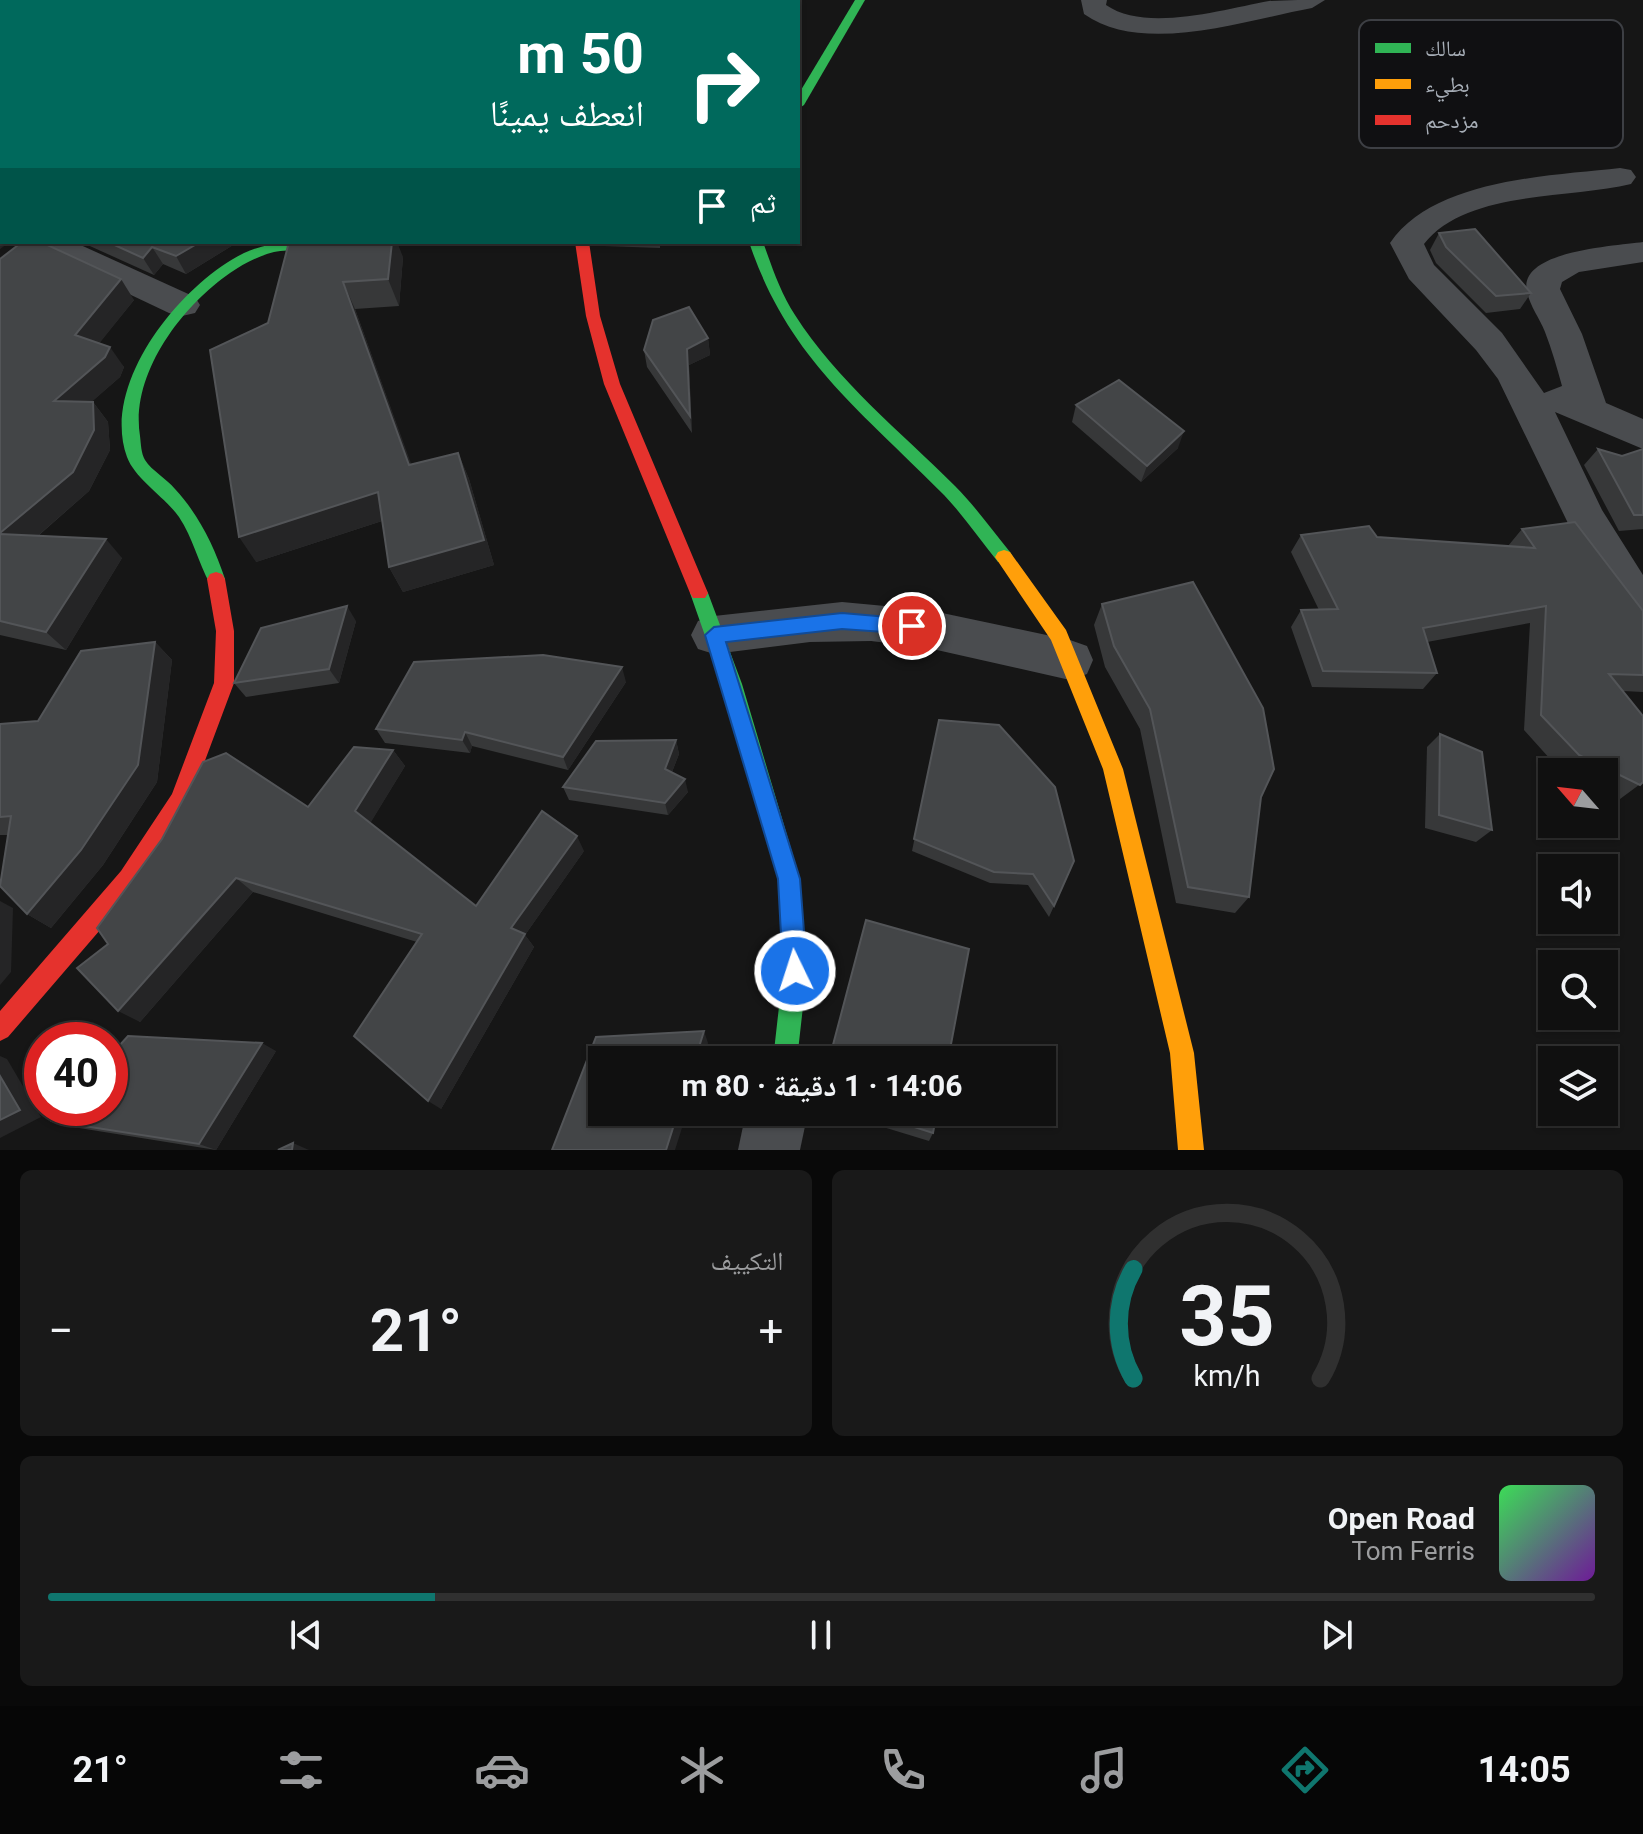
<!DOCTYPE html>
<html lang="ar">
<head>
<meta charset="utf-8">
<style>
	:root { --surface:#101010; --page:#191919; --text:#f1f3f6; --muted:#9c9d9f; --line:#303030; --accent:#0f766e }
	body { margin:0; font-family:Roboto,"Noto Naskh Arabic",sans-serif; background:var(--page); color:var(--text); direction:rtl; height:100vh; display:flex; flex-direction:column; font-size:30px; white-space:nowrap }
	* { box-sizing:border-box; margin:0 }
	p { font-size:26px; color:var(--muted) }
	.icon { flex:none; width:44px; height:44px; fill:none; stroke:currentColor; stroke-width:2; stroke-linecap:round; stroke-linejoin:round }
	.map { position:relative; height:1150px; overflow:hidden; direction:ltr }
	.side { display:flex; flex-direction:column; gap:20px; padding:20px; background:#090909; flex:1 }
	.side>* { flex:none }
	.banner { position:absolute; left:0px; top:0px; width:800px; height:244px; box-shadow:0 2px 6px #0004,0 0 0 2px var(--line); direction:rtl; background:#00695c; color:#fff; overflow:hidden }
	.needle { width:52px; rotate:298deg }
	.buttons { position:absolute; left:1538px; top:758px; display:grid; gap:16px }
	.buttons a { display:grid; place-items:center; width:80px; height:80px; border-radius:0px; background:var(--surface); box-shadow:0 2px 6px #0004,0 0 0 2px var(--line); font-size:40px }
	.speed { position:absolute; left:24px; top:1022px; display:flex; gap:16px; font-size:40px; font-weight:700; text-align:center }
	.speed>* { display:grid; place-content:center; width:104px; height:104px; border-radius:50%; background:var(--surface); box-shadow:0 2px 6px #0004,0 0 0 2px var(--line); line-height:1 }
	.speed .limit { border:12px solid #d22; background:#fff; color:#111 }
	.pin { position:absolute; display:grid; place-items:center; width:68px; height:68px; color:#fff; margin:-34px; border:4px solid #fff; border-radius:50%; box-shadow:0 2px 8px #0007 }
	.me { position:absolute; width:88px; margin:-44px; rotate:356deg; stroke-linejoin:round; filter:drop-shadow(0 0 6px #0008) }
	.turn { display:flex; align-items:center; gap:28px; height:168px; padding:0 24px; font-size:36px }
	.turn .icon { width:104px; height:104px; stroke-width:2.5 }
	.turn b { display:block; font-size:56px; line-height:68px }
	.then { display:flex; align-items:center; height:76px; padding:0 24px; background:#0003; gap:16px; font-size:30px }
	.big { font-size:60px; font-weight:700; line-height:1.1 }
	.side .widget { flex:1; display:flex; flex-direction:column; justify-content:center; gap:12px; min-width:0; padding:0 28px; border-radius:12px; background:var(--page) }
	.side .dial { align-items:center; gap:0 }
	.dial svg { height:208px; overflow:visible; fill:none; stroke:var(--line); stroke-width:7; stroke-linecap:round; text-anchor:middle }
	.dial text { fill:var(--text); stroke:none }
	.song { display:flex; align-items:center; gap:24px }
	.cover { width:96px; height:96px; border-radius:12px; background:linear-gradient(135deg,hsl(130 70% 55%),hsl(280 70% 35%)) }
	.played { height:8px; border-radius:4px; background:linear-gradient(90deg,var(--accent) 25%,var(--line) 25%) }
	.keys { display:flex; justify-content:space-around; direction:ltr }
	.heat { display:flex; justify-content:space-between; align-items:center; font-size:44px; direction:ltr }
	.side .tiles { flex:1; display:grid; gap:20px; grid-template-columns:1fr 1fr }
	.widget:last-child { grid-column:span 2 }
	.trip { position:absolute; left:588px; top:1046px; width:468px; height:80px; border-radius:0px; background:var(--surface); box-shadow:0 2px 6px #0004,0 0 0 2px var(--line); font-weight:700; line-height:80px; text-align:center; direction:rtl }
	.tab-bar { display:flex; height:128px; justify-content:space-around; align-items:center; background:#060606; color:var(--muted) }
	.tab-bar .icon { width:56px; height:56px }
	.tab-bar .current { color:var(--accent) }
	.tab-bar b { font-size:36px; color:var(--text) }
	.map>svg:first-child { display:block }
</style>
</head>
<body>
<div class="map">
<svg width="1643" height="1150" viewBox="0 0 1643 1150">
	<rect width="100%" height="100%" fill="#161616"/>
	<g fill="none" stroke-linecap="round" stroke-linejoin="round">
		<!-- street -->
		<g fill="#4a4c4f" fill-rule="evenodd">
			<path d="M 350,0 L 377,0 L 349,2 Z"/>
			<rect x="583" y="0" width="26" height="2"/>
			<path d="M 1081,0 L 1107,0 L 1106,5 C 1146,33 1224,9 1269,1 C 1287,0 1307,0 1325,0 L 1312,8 C 1246,20 1143,56 1084,14 Z"/>
			<path d="M 1620,168 L 1631,170 L 1636,177 L 1631,184 C 1570,199 1466,190 1424,244 L 1434,265 L 1502,333 L 1544,393 L 1562,386 C 1557,368 1552,350 1545,332 C 1540,319 1530,306 1527,292 C 1517,250 1617,246 1643,242 L 1643,262 L 1579,272 L 1562,282 L 1560,289 L 1582,334 L 1606,403 L 1643,419 L 1643,449 L 1555,412 L 1602,510 L 1643,575 L 1643,631 L 1627,625 L 1582,552 L 1498,379 L 1476,350 L 1409,279 L 1390,243 C 1434,179 1549,176 1620,168 Z"/>
			<path d="M 29,242 L 74,242 L 195,297 L 200,305 L 195,313 L 182,316 L 169,313 L 34,249 Z"/>
			<path d="M 842,602 L 928,610 L 1070,640 L 1087,646 L 1093,660 L 1087,674 L 1070,680 L 928,648 L 871,641 L 810,642 L 714,654 L 698,649 L 691,635 L 698,621 L 714,616 Z"/>
			<path d="M 746,1112 L 808,1112 L 800,1150 L 738,1150 Z"/>
		</g>
		<!-- fast -->
		<g fill="#30b455" fill-rule="evenodd">
			<path d="M 855,0 L 865,0 L 804,105 L 798,109 L 798,95 Z"/>
			<path d="M 285,242 L 327,242 C 315,252 290,249 274,252 C 258,256 243,264 230,273 C 182,306 130,374 140,436 C 141,444 141,453 145,460 C 152,471 166,478 175,489 C 199,515 214,546 225,579 L 222,584 L 210,584 C 198,562 193,538 179,517 C 165,497 135,479 127,457 C 100,383 181,284 244,253 C 257,247 271,244 285,242 Z"/>
			<path d="M 749,242 L 763,242 C 772,267 780,292 795,315 C 837,381 900,431 955,486 C 975,506 992,530 1010,552 L 1013,557 L 1010,562 L 998,562 C 980,540 964,516 944,495 C 862,411 788,359 749,242 Z"/>
			<path d="M 699,586 L 705,588 L 708,593 L 742,684 L 800,879 L 807,971 L 797,1060 L 773,1060 L 783,971 L 778,879 L 722,684 L 690,593 L 693,588 Z"/>
		</g>
		<!-- slow -->
		<path fill="#ff9f0a" fill-rule="evenodd" d="M 1004,550 L 1010,552 L 1066,630 L 1123,769 L 1194,1053 L 1204,1150 L 1178,1150 L 1170,1053 L 1103,769 L 1051,640 L 995,557 L 998,552 Z"/>
		<!-- jam -->
		<g fill="#e5322d" fill-rule="evenodd">
			<path d="M 575,242 L 589,242 L 600,316 L 620,384 L 708,593 L 705,598 L 693,598 L 690,593 L 604,384 L 586,316 Z"/>
			<path d="M 216,572 L 222,574 L 225,579 L 234,631 L 234,683 L 188,806 L 137,887 L 8,1037 L 0,1041 L 0,1011 L 121,871 L 172,794 L 214,683 L 216,631 L 207,579 L 210,574 Z"/>
		</g>
	</g>
	<!-- wall -->
	<g fill="#373839">
		<path d="M 1439,233 L 1531,293 L 1520,309 L 1486,313 L 1436,263 L 1430,250 Z"/>
		<path d="M 81,242 L 238,242 L 186,274 L 163,264 L 154,275 Z"/>
		<path d="M 289,242 L 403,257 L 399,306 L 355,309 L 411,465 L 458,453 L 469,479 L 494,565 L 403,592 L 389,567 L 382,521 L 256,562 L 268,323 Z"/>
		<path d="M 603,242 L 660,242 L 660,248 L 604,246 Z"/>
		<path d="M 0,259 L 134,300 L 99,343 L 124,367 L 120,377 L 91,402 L 93,402 L 108,422 L 110,450 L 89,491 L 38,536 L 122,558 L 66,650 L 0,635 Z"/>
		<path d="M 708,338 L 710,355 L 689,365 L 692,433 L 647,367 L 644,350 Z"/>
		<path d="M 1076,405 L 1178,448 L 1141,482 L 1072,422 Z"/>
		<path d="M 1598,449 L 1622,456 L 1643,449 L 1643,529 L 1619,531 L 1584,465 Z"/>
		<path d="M 1522,529 L 1643,611 L 1643,692 L 1623,691 L 1643,782 L 1620,799 L 1604,791 L 1604,772 L 1564,772 L 1560,770 L 1524,730 L 1530,623 L 1427,642 L 1437,673 L 1423,689 L 1312,687 L 1291,627 L 1301,610 L 1319,610 L 1291,552 L 1301,535 L 1377,537 L 1508,546 Z"/>
		<path d="M 1102,604 L 1261,797 L 1249,897 L 1235,913 L 1176,903 L 1140,729 L 1105,667 L 1094,625 Z"/>
		<path d="M 356,621 L 339,683 L 246,697 L 234,683 Z"/>
		<path d="M 155,642 L 172,660 L 157,782 L 103,865 L 51,928 L 27,914 L 8,835 L 0,835 L 0,724 L 38,721 Z"/>
		<path d="M 626,682 L 568,770 L 472,746 L 470,753 L 385,743 L 376,729 Z"/>
		<path d="M 939,720 L 1054,906 L 1049,917 L 1028,885 L 990,883 L 912,851 Z"/>
		<path d="M 1440,734 L 1492,830 L 1476,842 L 1425,828 L 1427,747 Z"/>
		<path d="M 676,740 L 679,754 L 672,772 L 688,792 L 668,815 L 569,800 L 563,787 Z"/>
		<path d="M 393,750 L 405,766 L 370,823 L 476,906 L 584,851 L 525,935 L 534,947 L 441,1109 L 417,942 L 253,892 L 140,1022 L 77,968 L 308,807 Z"/>
		<path d="M 276,1051 L 216,1150 L 73,1127 L 52,1121 Z"/>
		<path d="M 834,1112 L 937,1112 L 933,1133 L 929,1141 Z"/>
	</g>
	<!-- shaded-wall -->
	<g fill="#252526">
		<path d="M 160,0 L 187,0 L 188,2 L 156,2 Z"/>
		<path d="M 327,0 L 348,0 L 349,2 L 324,2 Z"/>
		<path d="M 2,79 L 2,100 L 0,100 L 0,80 Z"/>
		<path d="M 0,221 L 2,224 L 2,242 L 10,242 L 0,249 Z"/>
		<path d="M 200,242 L 238,242 L 186,274 L 176,256 Z"/>
		<path d="M 392,242 L 397,242 L 403,257 L 399,306 L 388,279 Z"/>
		<path d="M 152,247 L 163,264 L 154,275 L 143,258 Z"/>
		<path d="M 121,279 L 134,300 L 90,355 L 75,335 Z"/>
		<path d="M 343,282 L 355,309 L 421,491 L 409,465 Z"/>
		<path d="M 708,338 L 710,355 L 689,365 L 692,433 L 690,416 L 687,349 Z"/>
		<path d="M 110,347 L 124,367 L 120,377 L 70,421 L 54,401 Z"/>
		<path d="M 93,402 L 108,422 L 110,450 L 89,491 L 18,553 L 0,533 Z"/>
		<path d="M 1184,431 L 1178,448 L 1141,482 L 1147,466 Z"/>
		<path d="M 458,453 L 469,479 L 494,565 L 403,592 L 389,567 Z"/>
		<path d="M 378,492 L 391,518 L 256,562 L 239,537 Z"/>
		<path d="M 106,539 L 122,558 L 66,650 L 46,632 Z"/>
		<path d="M 347,606 L 356,621 L 339,683 L 329,669 Z"/>
		<path d="M 155,642 L 172,660 L 157,782 L 103,865 L 51,928 L 27,914 Z"/>
		<path d="M 622,667 L 626,682 L 568,770 L 563,757 Z"/>
		<path d="M 465,732 L 472,746 L 470,753 L 462,740 Z"/>
		<path d="M 676,740 L 679,754 L 668,782 L 665,769 Z"/>
		<path d="M 393,750 L 405,766 L 368,827 L 355,811 Z"/>
		<path d="M 685,779 L 688,792 L 668,815 L 665,803 Z"/>
		<path d="M 577,836 L 584,851 L 525,935 L 534,947 L 441,1109 L 428,1101 L 511,928 Z"/>
		<path d="M 236,878 L 253,892 L 140,1022 L 118,1011 Z"/>
		<path d="M 0,901 L 13,908 L 11,972 L 0,985 Z"/>
		<path d="M 704,1031 L 708,1043 L 703,1060 L 695,1060 Z"/>
		<path d="M 262,1043 L 276,1051 L 216,1150 L 199,1144 Z"/>
		<path d="M 0,1056 L 7,1059 L 41,1117 L 0,1138 Z"/>
		<path d="M 678,1112 L 687,1112 L 675,1150 L 666,1150 Z"/>
		<path d="M 293,1143 L 309,1150 L 292,1150 Z"/>
	</g>
	<!-- building -->
	<g fill="#434547" stroke="#535558" stroke-width="2">
		<path d="M 47,0 L 160,0 L 156,2 L 45,2 Z"/>
		<path d="M 271,0 L 327,0 L 324,2 L 268,2 Z"/>
		<path d="M 382,0 L 557,0 L 557,2 L 380,2 Z"/>
		<path d="M 2,16 L 2,79 L 0,80 L 0,17 Z"/>
		<path d="M 1475,229 L 1531,293 L 1496,296 L 1446,247 L 1439,233 Z"/>
		<path d="M 22,242 L 41,242 L 121,279 L 75,335 L 110,347 L 105,357 L 54,401 L 93,402 L 94,430 L 73,472 L 0,533 L 0,259 Z"/>
		<path d="M 108,242 L 200,242 L 176,256 L 152,247 L 143,258 Z"/>
		<path d="M 289,242 L 392,242 L 388,279 L 343,282 L 409,465 L 458,453 L 484,540 L 389,567 L 378,492 L 239,537 L 210,350 L 268,323 Z"/>
		<path d="M 689,307 L 708,338 L 687,349 L 690,416 L 644,350 L 653,320 Z"/>
		<path d="M 1119,380 L 1184,431 L 1147,466 L 1076,405 Z"/>
		<path d="M 1598,449 L 1622,456 L 1643,449 L 1643,515 L 1634,515 Z"/>
		<path d="M 1575,522 L 1643,611 L 1643,675 L 1609,674 L 1643,716 L 1643,782 L 1640,785 L 1579,755 L 1541,715 L 1546,606 L 1423,628 L 1437,673 L 1323,671 L 1301,610 L 1338,609 L 1301,535 L 1369,526 L 1377,537 L 1535,548 L 1522,529 Z"/>
		<path d="M 0,534 L 106,539 L 46,632 L 0,621 Z"/>
		<path d="M 1193,582 L 1263,708 L 1274,769 L 1261,797 L 1249,897 L 1188,887 L 1150,709 L 1114,646 L 1102,604 Z"/>
		<path d="M 347,606 L 329,669 L 234,683 L 261,628 Z"/>
		<path d="M 155,642 L 138,765 L 81,850 L 27,914 L 0,886 L 11,816 L 0,817 L 0,724 L 38,721 L 81,651 Z"/>
		<path d="M 543,655 L 622,667 L 563,757 L 465,732 L 462,740 L 376,729 L 414,662 Z"/>
		<path d="M 939,720 L 999,725 L 1055,787 L 1074,861 L 1054,906 L 1033,874 L 994,872 L 914,839 Z"/>
		<path d="M 1440,734 L 1482,752 L 1492,830 L 1439,815 Z"/>
		<path d="M 676,740 L 665,769 L 685,779 L 665,803 L 563,787 L 596,741 Z"/>
		<path d="M 354,747 L 393,750 L 355,811 L 476,906 L 542,811 L 577,836 L 511,928 L 525,934 L 428,1101 L 354,1036 L 422,934 L 236,878 L 118,1011 L 77,968 L 108,944 L 97,928 L 162,839 L 203,762 L 226,753 L 308,807 Z"/>
		<path d="M 866,920 L 969,949 L 948,1060 L 829,1060 Z"/>
		<path d="M 704,1031 L 695,1060 L 602,1060 L 602,1112 L 678,1112 L 666,1150 L 552,1150 L 596,1037 Z"/>
		<path d="M 128,1036 L 262,1043 L 199,1144 L 52,1121 L 63,1108 L 110,1108 L 110,1056 Z"/>
		<path d="M 0,1076 L 20,1110 L 0,1120 Z"/>
		<path d="M 867,1112 L 937,1112 L 933,1133 Z"/>
		<path d="M 293,1143 L 292,1150 L 278,1150 Z"/>
	</g>
	<!-- route -->
	<path fill="#1a73e8" stroke="#114b97" stroke-width="2" d="M 842,613 L 912,619 L 921,626 L 912,634 L 842,629 L 726,642 L 800,879 L 807,971 L 803,979 L 795,983 L 787,979 L 783,971 L 778,879 L 705,635 L 714,627 Z"/>
	<!-- legend -->
	<rect x="1359" y="20" width="264" height="128" rx="12" fill="#101012" stroke="#3d3f44" stroke-width="2"/>
	<rect x="1375" y="43" width="36" height="10" fill="#30b455"/>
	<rect x="1375" y="79" width="36" height="10" fill="#ff9f0a"/>
	<rect x="1375" y="115" width="36" height="10" fill="#e5322d"/>
	<g font-size="22" fill="#a7aeb7">
		<text x="1425" y="56">سالك</text>
		<text x="1425" y="92">بطيء</text>
		<text x="1425" y="128">مزدحم</text>
	</g>
</svg>
<div class="buttons">
<a><svg class="needle" viewBox="-14 -14 28 28"><path d="M0-13l5 13h-10z" fill="#e53935"/><path d="M0 13l5-13h-10z" fill="#9c9d9f"/></svg></a>
<a><svg class="icon" aria-label="sound" viewBox="0 0 24 24"><path d="M4 9h4l5-4v14l-5-4H4zM17 9q2 3 0 6"/></svg></a>
<a><svg class="icon" aria-label="search" viewBox="0 0 24 24"><circle cx="10" cy="10" r="6"/><path d="M15 15l6 6"/></svg></a>
<a><svg class="icon" aria-label="layers" viewBox="0 0 24 24"><path d="M12 4l9 5-9 5-9-5zM3 14l9 5 9-5"/></svg></a>
</div>
<div class="speed"><div class="limit">40</div></div>
<div class="pin" style="left:912px;top:626px;background:#d93025"><svg class="icon" aria-label="arrive" viewBox="0 0 24 24"><path d="M6 21V4h12l-3 4 3 4H6"/></svg></div>
<svg class="me" style="left:795px;top:971px" viewBox="-20 -20 40 40"><circle r="17" fill="#1a73e8" stroke="#fff" stroke-width="3"/><path d="M0-11L8 9 0 5-8 9z" fill="#fff"/></svg>
<div class="trip">14:06 · 1 دقيقة · 80 m</div>
<div class="banner">
<div class="turn"><svg class="icon" aria-label="right" viewBox="0 0 24 24"><path d="M7 20v-9h11M14 6l5 5-5 5"/></svg><div><b>50 m</b>انعطف يمينًا</div></div>
<div class="then">ثم<svg class="icon" aria-label="arrive" viewBox="0 0 24 24"><path d="M6 21V4h12l-3 4 3 4H6"/></svg></div>
</div>
</div>
<section class="side">
<div class="tiles">
<div class="widget dial"><svg viewBox="0 0 100 80">
<path d="M14 69A42 42 0 1 1 86 69"/>
<path d="M14 69A42 42 0 0 1 14 27" stroke="#0f766e"/>
<text x="50" y="56" font-size="32" font-weight="700">35</text>
<text x="50" y="72" font-size="11">km/h</text>
</svg></div>
<div class="widget"><p>التكييف</p>
<div class="heat"><a>−</a><b class="big">21°</b><a>+</a></div>
</div>
<div class="widget">
<div class="song"><i class="cover"></i><div><b>Open Road</b><p>Tom Ferris</p></div></div>
<div class="played"></div>
<div class="keys"><svg class="icon" aria-label="previous" viewBox="0 0 24 24"><path d="M18 5L8 12l10 7zM5 5v14"/></svg><svg class="icon" aria-label="pause" viewBox="0 0 24 24"><path d="M8 5v14M16 5v14"/></svg><svg class="icon" aria-label="next" viewBox="0 0 24 24"><path d="M6 5l10 7-10 7zM19 5v14"/></svg></div>
</div>
</div>
</section>
<nav class="tab-bar">
<b>14:05</b>
<svg class="icon current" aria-label="directions" viewBox="0 0 24 24"><path d="M12 3l9 9-9 9-9-9zM9 14v-3h6M13 9l2 2-2 2"/></svg>
<svg class="icon" aria-label="music" viewBox="0 0 24 24"><path d="M9 18V5l10-2v13"/><circle cx="6" cy="18" r="3"/><circle cx="16" cy="16" r="3"/></svg>
<svg class="icon" aria-label="phone" viewBox="0 0 24 24"><path d="M5 4h4l2 5-3 2q2 4 5 5l2-3 5 2v4C11 20 4 13 5 4z"/></svg>
<svg class="icon" aria-label="climate" viewBox="0 0 24 24"><path d="M12 3v18M4 7l16 10M4 17L20 7"/></svg>
<svg class="icon" aria-label="car" viewBox="0 0 24 24"><path d="M5 17H2v-5l4-1 3-4h7l3 4 3 1v5h-3M9 17h6M6 11h13"/><circle cx="7" cy="17" r="2"/><circle cx="17" cy="17" r="2"/></svg>
<svg class="icon" aria-label="filters" viewBox="0 0 24 24"><path d="M4 7h16M4 17h16"/><circle cx="9" cy="7" r="2"/><circle cx="15" cy="17" r="2"/></svg>
<b>21°</b>
</nav>
</body>
</html>
